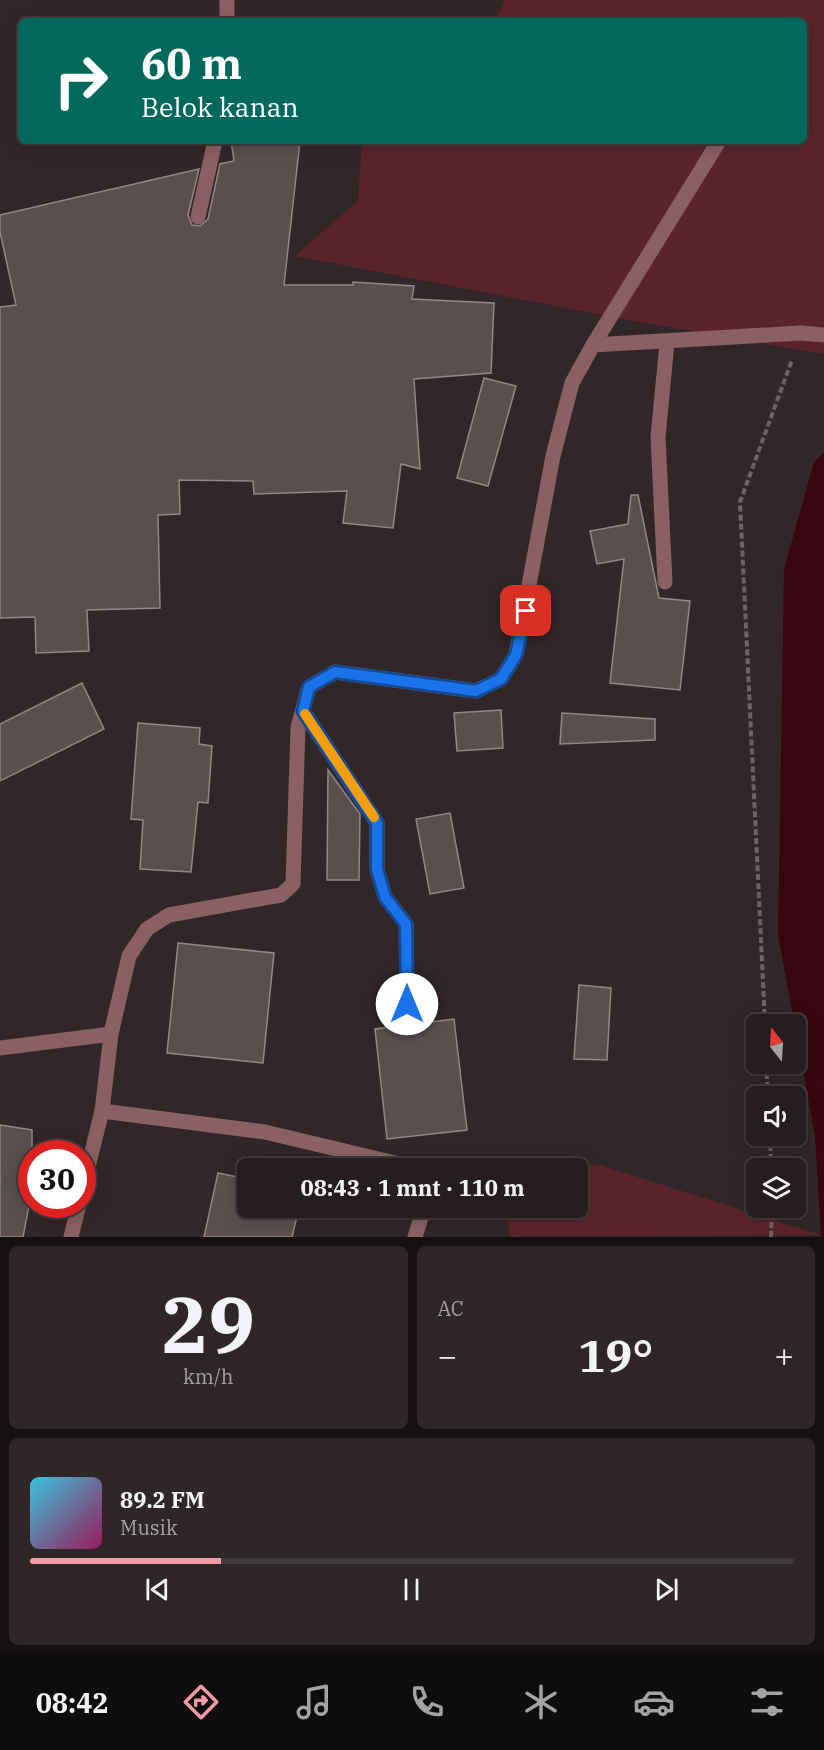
<!DOCTYPE html>
<html lang="id">
<head>
<meta charset="utf-8">
<style>
	:root { --surface:#261d1e; --page:#2e2627; --text:#f1f3f6; --muted:#a4a2a4; --line:#423b3c; --accent:#f49aa5 }
	body { margin:0; font-family:"IBM Plex Serif",serif; background:var(--page); color:var(--text); height:100vh; display:flex; flex-direction:column; font-size:22px; white-space:nowrap }
	* { box-sizing:border-box; margin:0 }
	p { font-size:20px; color:var(--muted) }
	.icon { flex:none; width:33px; height:33px; fill:none; stroke:currentColor; stroke-width:2; stroke-linecap:round; stroke-linejoin:round }
	.map { position:relative; height:1237px; overflow:hidden }
	.details { display:flex; flex-direction:column; gap:9px; padding:9px; background:#151010; flex:1 }
	.details>* { flex:none }
	.hud { position:absolute; left:18px; top:18px; width:789px; height:126px; border-radius:9px; box-shadow:0 3px 15px #0003,0 0 0 2px var(--line); background:#00695c; color:#fff; overflow:hidden }
	.needle { width:39px; rotate:343deg }
	.tools { position:absolute; left:746px; top:1014px; display:grid; gap:12px }
	.tools a { display:grid; place-items:center; width:60px; height:60px; border-radius:9px; background:var(--surface); box-shadow:0 3px 15px #0003,0 0 0 2px var(--line); font-size:30px }
	.speed { position:absolute; left:18px; top:1140px; display:flex; gap:12px; font-size:30px; font-weight:700; text-align:center }
	.speed>* { display:grid; place-content:center; width:78px; height:78px; border-radius:50%; background:var(--surface); box-shadow:0 3px 15px #0003,0 0 0 2px var(--line); line-height:1 }
	.speed .limit { border:9px solid #d22; background:#fff; color:#111 }
	.pin { position:absolute; display:grid; place-items:center; width:51px; height:51px; color:#fff; margin:-26px; border-radius:12px; box-shadow:0 3px 9px #0006 }
	.me { position:absolute; width:66px; margin:-33px; rotate:0deg; stroke-linejoin:round; filter:drop-shadow(0 0 4px #0008) }
	.turn { display:flex; align-items:center; gap:21px; height:126px; padding:0 24px; font-size:27px }
	.turn .icon { width:78px; height:78px; stroke-width:2.5 }
	.turn b { display:block; font-size:42px; line-height:51px }
	.big { font-size:45px; font-weight:800; line-height:1.1 }
	.details .tile { flex:1; display:flex; flex-direction:column; justify-content:center; gap:9px; min-width:0; padding:0 21px; border-radius:9px; background:var(--page) }
	.details .dial { align-items:center; gap:0 }
	.dial b { font-size:78px; line-height:1 }
	.song { display:flex; align-items:center; gap:18px }
	.cover { width:72px; height:72px; border-radius:9px; background:linear-gradient(135deg,hsl(190 70% 55%),hsl(330 70% 35%)) }
	.played { height:6px; border-radius:3px; background:linear-gradient(90deg,var(--accent) 25%,var(--line) 25%) }
	.keys { display:flex; justify-content:space-around; direction:ltr }
	.heat { display:flex; justify-content:space-between; align-items:center; font-size:33px; direction:ltr }
	.details .tiles { flex:1; display:grid; gap:9px; grid-template-columns:1fr 1fr }
	.tile:last-child { grid-column:span 2 }
	.trip { position:absolute; left:237px; top:1158px; width:351px; height:60px; border-radius:9px; background:var(--surface); box-shadow:0 3px 15px #0003,0 0 0 2px var(--line); font-weight:800; line-height:60px; text-align:center }
	.tabs { display:flex; height:96px; justify-content:space-around; align-items:center; background:#0f0c0c; color:var(--muted) }
	.tabs .icon { width:42px; height:42px }
	.tabs .selected { color:var(--accent) }
	.tabs b { font-size:27px; color:var(--text) }
	.map>svg:first-child { display:block }
</style>
</head>
<body>
<div class="map">
<svg width="824" height="1237" viewBox="0 0 824 1237">
	<rect width="100%" height="100%" fill="#322728"/>
	<!-- green -->
	<g fill="#5a242d">
		<path d="M 505,0 L 824,0 L 824,354 L 629,320 L 295,256 L 358,201 L 362,141 L 804,141 L 804,21 L 495,21 Z"/>
		<path d="M 498,1160 L 600,1165 L 821,1235 L 510,1237 L 505,1208 L 578,1208 L 578,1168 L 499,1168 Z"/>
	</g>
	<!-- water -->
	<path fill="#360712" d="M 824,452 L 824,1237 L 821,1237 L 815,1136 L 778,935 L 784,569 L 814,462 Z"/>
	<!-- building -->
	<g fill="#5a4e4f" stroke="#938687" stroke-width="1.5">
		<path d="M 231,141 L 300,141 L 284,285 L 353,285 L 353,282 L 414,286 L 412,299 L 494,303 L 491,373 L 414,379 L 420,469 L 401,464 L 393,528 L 343,523 L 347,491 L 254,494 L 253,481 L 179,480 L 180,514 L 158,515 L 160,608 L 87,610 L 89,651 L 36,653 L 35,617 L 0,618 L 0,307 L 16,305 L 0,232 L 0,215 L 199,169 L 188,215 L 192,225 L 200,226 L 208,219 L 220,164 L 234,161 Z"/>
		<path d="M 484,378 L 516,386 L 488,486 L 457,478 Z"/>
		<path d="M 631,495 L 638,495 L 659,598 L 690,601 L 680,690 L 610,683 L 624,559 L 597,564 L 590,531 L 628,524 Z"/>
		<path d="M 82,683 L 104,729 L 0,781 L 0,724 Z"/>
		<path d="M 501,710 L 503,748 L 457,751 L 454,713 Z"/>
		<path d="M 562,713 L 655,719 L 655,740 L 560,744 Z"/>
		<path d="M 138,723 L 200,728 L 199,744 L 212,746 L 208,803 L 198,802 L 191,872 L 140,869 L 143,820 L 131,819 Z"/>
		<path d="M 328,770 L 360,814 L 359,880 L 327,880 Z"/>
		<path d="M 450,813 L 464,888 L 430,894 L 416,819 Z"/>
		<path d="M 178,943 L 274,953 L 263,1063 L 167,1053 Z"/>
		<path d="M 579,985 L 611,988 L 607,1060 L 574,1059 Z"/>
		<path d="M 454,1019 L 467,1130 L 387,1139 L 375,1029 Z"/>
		<path d="M 0,1125 L 32,1130 L 32,1190 L 23,1237 L 0,1237 Z"/>
		<path d="M 218,1173 L 248,1179 L 248,1208 L 299,1208 L 292,1237 L 204,1237 Z"/>
	</g>
	<g fill="none" stroke-linecap="round" stroke-linejoin="round">
		<!-- path -->
		<g stroke="#6d6364" stroke-width="4" stroke-dasharray="6 3" stroke-linecap="butt">
			<path d="M 765,1024 L 740,502 L 792,360"/>
			<path d="M 766,1064 L 768,1096"/>
			<path d="M 770,1136 L 771,1168"/>
			<path d="M 771,1237 L 772,1208"/>
		</g>
		<!-- minor -->
		<g stroke="#8a6064" stroke-width="15">
			<path d="M 227,0 L 227,21"/>
			<path d="M 198,217 L 215,141"/>
			<path d="M 593,345 L 719,141"/>
			<path d="M 665,582 L 658,437 L 667,343"/>
			<path d="M 303,711 L 377,823 L 377,869 L 385,897 L 406,924 L 407,1004"/>
			<path d="M 0,1048 L 111,1034"/>
			<path d="M 102,1111 L 265,1132 L 416,1168"/>
			<path d="M 82,1191 L 102,1111 L 111,1034 L 129,956 L 147,929 L 169,915 L 281,895 L 293,884 L 298,727 L 309,687 L 335,672 L 476,691 L 501,679 L 516,655 L 553,456 L 572,383 L 593,345 L 801,333 L 824,335"/>
			<path d="M 71,1237 L 79,1204"/>
			<path d="M 415,1237 L 424,1208"/>
		</g>
	</g>
	<g fill="none" stroke-linecap="round" stroke-linejoin="round">
		<defs>
			<path id="route" d="M 407,1004 L 406,924 L 385,897 L 377,869 L 377,823 L 303,711 L 309,687 L 335,672 L 476,691 L 501,679 L 516,655 L 526,611"/>
		</defs>
		<!-- route casing -->
		<use href="#route" stroke="#114b97" stroke-width="15"/>
		<!-- route -->
		<use href="#route" stroke="#1a73e8" stroke-width="10"/>
		<!-- slow -->
		<path stroke="#f59e0b" stroke-width="10" d="M 305,714 L 374,817"/>
	</g>
</svg>
<div class="tools">
<a><svg class="needle" viewBox="-14 -14 28 28"><path d="M0-13l5 13h-10z" fill="#e53935"/><path d="M0 13l5-13h-10z" fill="#a4a2a4"/></svg></a>
<a><svg class="icon" aria-label="sound" viewBox="0 0 24 24"><path d="M4 9h4l5-4v14l-5-4H4zM17 9q2 3 0 6"/></svg></a>
<a><svg class="icon" aria-label="layers" viewBox="0 0 24 24"><path d="M12 4l9 5-9 5-9-5zM3 14l9 5 9-5"/></svg></a>
</div>
<div class="speed"><div class="limit">30</div></div>
<div class="pin" style="left:526px;top:611px;background:#d93025"><svg class="icon" aria-label="arrive" viewBox="0 0 24 24"><path d="M6 21V4h12l-3 4 3 4H6"/></svg></div>
<svg class="me" style="left:407px;top:1004px" viewBox="-20 -20 40 40"><circle r="19" fill="#fff"/><path d="M0-13L10 11 0 6-10 11z" fill="#1a73e8"/></svg>
<div class="trip">08:43 · 1 mnt · 110 m</div>
<div class="hud">
<div class="turn"><svg class="icon" aria-label="right" viewBox="0 0 24 24"><path d="M7 20v-9h11M14 6l5 5-5 5"/></svg><div><b>60 m</b>Belok kanan</div></div>
</div>
</div>
<section class="details">
<div class="tiles">
<div class="tile dial"><b>29</b><p>km/h</p></div>
<div class="tile"><p>AC</p>
<div class="heat"><a>−</a><b class="big">19°</b><a>+</a></div>
</div>
<div class="tile">
<div class="song"><i class="cover"></i><div><b>89.2 FM</b><p>Musik</p></div></div>
<div class="played"></div>
<div class="keys"><svg class="icon" aria-label="previous" viewBox="0 0 24 24"><path d="M18 5L8 12l10 7zM5 5v14"/></svg><svg class="icon" aria-label="pause" viewBox="0 0 24 24"><path d="M8 5v14M16 5v14"/></svg><svg class="icon" aria-label="next" viewBox="0 0 24 24"><path d="M6 5l10 7-10 7zM19 5v14"/></svg></div>
</div>
</div>
</section>
<nav class="tabs">
<b>08:42</b>
<svg class="icon selected" aria-label="directions" viewBox="0 0 24 24"><path d="M12 3l9 9-9 9-9-9zM9 14v-3h6M13 9l2 2-2 2"/></svg>
<svg class="icon" aria-label="music" viewBox="0 0 24 24"><path d="M9 18V5l10-2v13"/><circle cx="6" cy="18" r="3"/><circle cx="16" cy="16" r="3"/></svg>
<svg class="icon" aria-label="phone" viewBox="0 0 24 24"><path d="M5 4h4l2 5-3 2q2 4 5 5l2-3 5 2v4C11 20 4 13 5 4z"/></svg>
<svg class="icon" aria-label="climate" viewBox="0 0 24 24"><path d="M12 3v18M4 7l16 10M4 17L20 7"/></svg>
<svg class="icon" aria-label="car" viewBox="0 0 24 24"><path d="M5 17H2v-5l4-1 3-4h7l3 4 3 1v5h-3M9 17h6M6 11h13"/><circle cx="7" cy="17" r="2"/><circle cx="17" cy="17" r="2"/></svg>
<svg class="icon" aria-label="filters" viewBox="0 0 24 24"><path d="M4 7h16M4 17h16"/><circle cx="9" cy="7" r="2"/><circle cx="15" cy="17" r="2"/></svg>
</nav>
</body>
</html>
